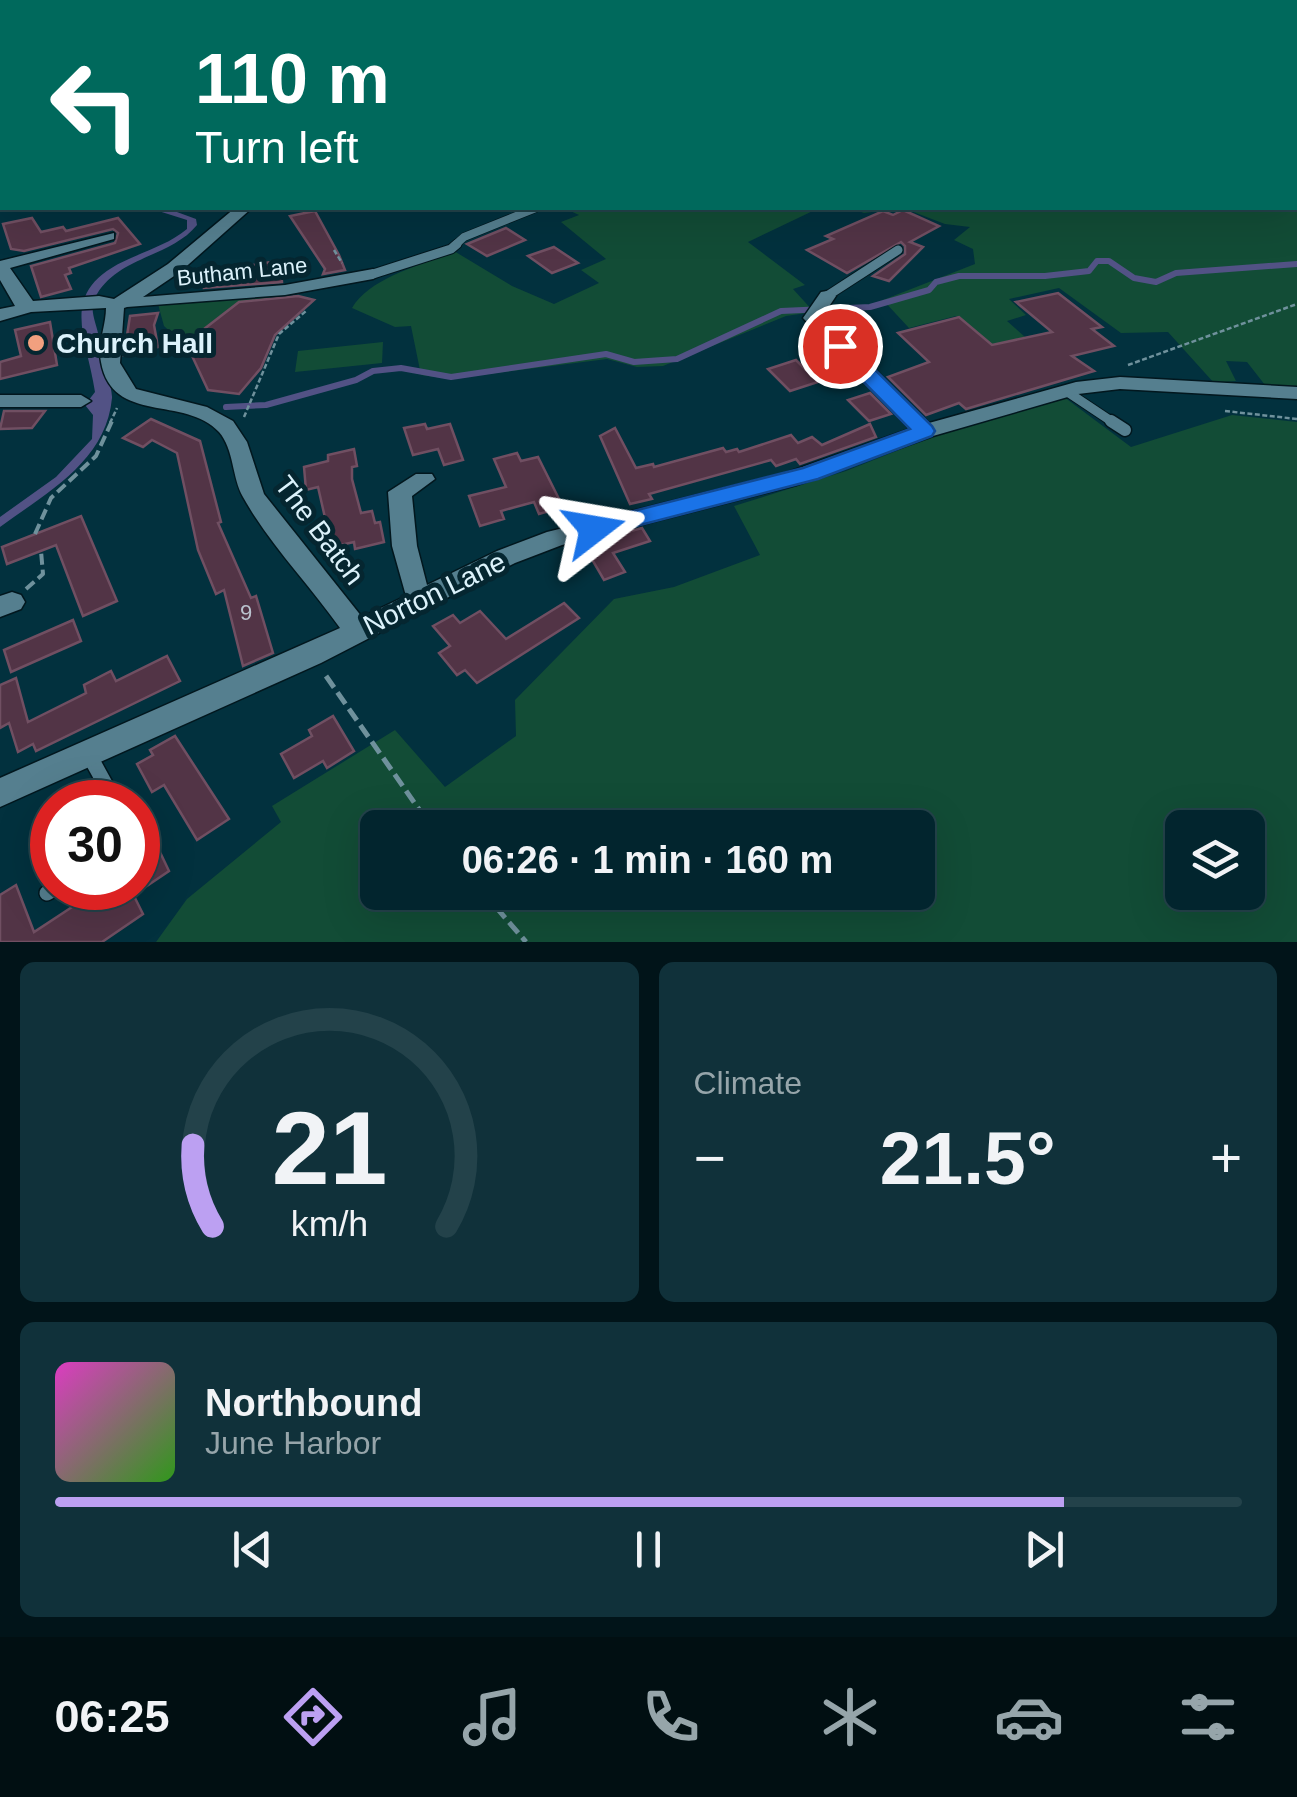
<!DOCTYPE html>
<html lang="en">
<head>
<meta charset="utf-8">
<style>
	:root { --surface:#02252e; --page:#10313a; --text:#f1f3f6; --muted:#96a5aa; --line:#23424a; --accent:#bca0f2 }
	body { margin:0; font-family:Helvetica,sans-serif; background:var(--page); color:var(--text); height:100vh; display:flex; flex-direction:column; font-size:38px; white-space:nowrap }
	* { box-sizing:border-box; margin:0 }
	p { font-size:32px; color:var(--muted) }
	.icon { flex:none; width:55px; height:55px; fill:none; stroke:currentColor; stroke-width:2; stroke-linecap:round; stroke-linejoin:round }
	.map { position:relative; height:942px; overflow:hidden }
	.side { display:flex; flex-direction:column; gap:20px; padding:20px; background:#011419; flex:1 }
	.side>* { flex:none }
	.banner { position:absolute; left:0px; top:0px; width:1298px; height:210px; box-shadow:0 10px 40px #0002,0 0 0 2px var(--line); background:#00695c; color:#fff; overflow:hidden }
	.buttons { position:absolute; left:1165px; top:810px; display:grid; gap:20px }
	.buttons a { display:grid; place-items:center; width:100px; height:100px; border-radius:15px; background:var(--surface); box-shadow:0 10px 40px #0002,0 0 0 2px var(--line); font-size:50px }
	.speed { position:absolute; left:30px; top:780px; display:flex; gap:20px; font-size:50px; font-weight:700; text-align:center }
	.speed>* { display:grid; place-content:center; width:130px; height:130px; border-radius:50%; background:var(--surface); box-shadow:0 10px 40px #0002,0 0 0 2px var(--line); line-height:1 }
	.speed .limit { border:15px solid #d22; background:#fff; color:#111 }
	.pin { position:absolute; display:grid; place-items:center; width:85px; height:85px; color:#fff; margin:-42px; border:5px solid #fff; border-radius:50%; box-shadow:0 2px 10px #0007 }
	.me { position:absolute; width:110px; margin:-55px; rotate:76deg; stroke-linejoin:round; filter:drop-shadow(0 0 8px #0008) }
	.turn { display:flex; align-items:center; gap:35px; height:210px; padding:0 30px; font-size:45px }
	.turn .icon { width:130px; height:130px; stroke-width:2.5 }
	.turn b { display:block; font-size:70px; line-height:85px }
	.big { font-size:75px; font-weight:600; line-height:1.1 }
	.side .tile { flex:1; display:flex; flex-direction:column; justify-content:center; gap:15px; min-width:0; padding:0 35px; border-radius:15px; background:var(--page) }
	.side .dial { align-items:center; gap:0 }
	.dial svg { height:260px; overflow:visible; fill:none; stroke:var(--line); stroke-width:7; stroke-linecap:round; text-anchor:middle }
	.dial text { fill:var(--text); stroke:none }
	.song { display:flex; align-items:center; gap:30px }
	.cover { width:120px; height:120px; border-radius:15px; background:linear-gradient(135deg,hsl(310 70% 55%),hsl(110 70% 35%)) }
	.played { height:10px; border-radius:5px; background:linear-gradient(90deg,var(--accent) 85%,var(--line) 85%) }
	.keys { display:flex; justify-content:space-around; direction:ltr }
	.heat { display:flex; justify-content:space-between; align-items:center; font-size:55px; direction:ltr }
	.side .tiles { flex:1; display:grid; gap:20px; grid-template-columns:1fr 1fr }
	.tile:last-child { grid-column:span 2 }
	.trip { position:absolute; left:360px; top:810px; width:575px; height:100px; border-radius:15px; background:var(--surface); box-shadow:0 10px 40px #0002,0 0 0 2px var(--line); font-weight:600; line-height:100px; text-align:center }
	.menu { display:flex; height:160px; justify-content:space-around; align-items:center; background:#010f12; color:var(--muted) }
	.menu .icon { width:70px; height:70px }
	.menu .current { color:var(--accent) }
	.menu b { font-size:45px; color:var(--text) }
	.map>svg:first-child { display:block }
</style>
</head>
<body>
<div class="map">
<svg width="1297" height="942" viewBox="0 0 1297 942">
	<rect width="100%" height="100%" fill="#02313e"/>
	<!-- green -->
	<g fill="#124c36" fill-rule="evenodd">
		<path d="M 1297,159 L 1297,388 L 1265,385 L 1247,362 L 1226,361 L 1236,381 L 1214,383 L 1168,332 L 1121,333 L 1059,288 L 1009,299 L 1026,315 L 1007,321 L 1025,337 L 989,345 L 956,316 L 909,328 L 883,300 L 975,264 L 973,249 L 954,240 L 970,227 L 945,224 L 903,208 L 864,213 L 850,208 L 1295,208 Z"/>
		<path d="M 564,208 L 819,208 L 748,242 L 805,285 L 793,289 L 814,312 L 786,316 L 663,366 L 637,367 L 607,359 L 449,379 L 421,375 L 411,326 L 395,327 L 352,308 C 370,277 423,265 454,251 L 512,286 L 554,304 L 599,283 L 581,270 L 606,259 L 561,222 L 579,215 Z"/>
		<path d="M 274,294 L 253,314 L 219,316 L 200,331 L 208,344 L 188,348 L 164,326 L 158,304 Z"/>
		<path d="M 383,342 L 382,363 L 295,372 L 298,351 Z"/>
		<path d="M 1064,397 L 1131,447 L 1232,415 L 1297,422 L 1297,942 L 156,942 L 187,899 L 281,822 L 272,806 L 395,730 L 445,787 L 516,736 L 515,700 L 614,599 L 674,587 L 760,555 L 734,506 L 846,471 L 934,436 ZM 378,828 L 918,828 L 918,892 L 378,892 ZM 1182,828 L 1248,828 L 1248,892 L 1182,892 Z"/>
	</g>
	<!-- water -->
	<path fill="#525285" d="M 149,208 L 166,208 L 196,219 L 197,225 C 171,257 120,256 97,294 C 87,309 97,323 99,338 C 101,351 113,390 112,398 C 106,462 46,493 0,527 L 0,517 L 56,477 L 92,439 L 93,415 L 85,405 L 95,392 C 86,333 56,290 131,258 C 151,249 170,243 187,229 L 187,220 Z"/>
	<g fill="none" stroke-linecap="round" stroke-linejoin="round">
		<!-- stream -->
		<path stroke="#525285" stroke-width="6" d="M 226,407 L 266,405 L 356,380 L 373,371 L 401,368 L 451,377 L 606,354 L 634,362 L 677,359 L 781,311 L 870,307 L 929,290 L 936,282 L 959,276 L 1045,276 L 1089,271 L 1097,261 L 1109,261 L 1134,278 L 1156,282 L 1176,273 L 1297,264"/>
	</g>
	<!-- building -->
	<g fill="#523446" stroke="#704f62" stroke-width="2.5">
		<path d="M 903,210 L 939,226 L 910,242 L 923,247 L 889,281 L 873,276 L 905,254 L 905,246 L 901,242 L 847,273 L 807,250 L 833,239 L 826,236 L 883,211 L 893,215 Z"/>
		<path d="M 315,211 L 339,255 L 345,270 L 323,274 L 325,269 L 290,216 Z"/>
		<path d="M 32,218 L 41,232 L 63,227 L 66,231 L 118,218 L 140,244 L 69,268 L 71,273 L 65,275 L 71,289 L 41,297 L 31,266 L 115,243 L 118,233 L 113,229 L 24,251 L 11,249 L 3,224 Z"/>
		<path d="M 506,228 L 525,240 L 487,256 L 467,244 Z"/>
		<path d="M 554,247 L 578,263 L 552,273 L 528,256 Z"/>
		<path d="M 272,262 L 277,272 L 281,270 L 282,282 L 204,288 L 205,275 L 247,270 L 247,266 Z"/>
		<path d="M 1058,293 L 1102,327 L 1092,329 L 1114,346 L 1072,356 L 1094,371 L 966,409 L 959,403 L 926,415 L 888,377 L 929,362 L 898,333 L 959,317 L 992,345 L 1052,332 L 1016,302 Z"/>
		<path d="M 298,296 L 314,300 L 275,335 L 261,368 L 239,394 L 208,390 L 186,343 L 239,302 Z"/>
		<path d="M 158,313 L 154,325 L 158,347 L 124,355 L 130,316 Z"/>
		<path d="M 50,322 L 57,365 L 0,379 L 0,362 L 21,356 L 15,330 Z"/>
		<path d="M 796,360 L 818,382 L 790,391 L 768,369 Z"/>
		<path d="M 870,393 L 891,414 L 869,421 L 848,400 Z"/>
		<path d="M 4,411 L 45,411 L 32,428 L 0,429 Z"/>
		<path d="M 151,419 L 200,441 L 221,522 L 218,523 L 251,598 L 256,596 L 273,653 L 243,666 L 224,590 L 216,594 L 198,550 L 177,453 L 152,440 L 143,447 L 123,438 Z"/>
		<path d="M 425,424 L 427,429 L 450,424 L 463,460 L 444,465 L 438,449 L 413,455 L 404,428 Z"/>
		<path d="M 870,424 L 876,437 L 800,464 L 796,459 L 776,466 L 771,460 L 649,494 L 652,499 L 630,504 L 600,436 L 615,428 L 636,468 L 653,464 L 654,467 L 723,448 L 726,452 L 737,449 L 739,452 L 791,435 L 798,443 L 812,437 L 822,445 Z"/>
		<path d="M 354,449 L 357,466 L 352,467 L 352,479 L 361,513 L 372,511 L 375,523 L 380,522 L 384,542 L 355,549 L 354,542 L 327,548 L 323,522 L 326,522 L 318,487 L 306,490 L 304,467 L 328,461 L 328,455 Z"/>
		<path d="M 517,453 L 521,461 L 538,457 L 563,507 L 539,514 L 534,502 L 501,511 L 504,519 L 480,526 L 469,496 L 506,487 L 494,459 Z"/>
		<path d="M 81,516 L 117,601 L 83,616 L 56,545 L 7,564 L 2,547 Z"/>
		<path d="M 642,528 L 650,541 L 613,553 L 625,572 L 604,580 L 583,544 Z"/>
		<path d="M 564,603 L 579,618 L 477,683 L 465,670 L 457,675 L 439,653 L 450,646 L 433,626 L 453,615 L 460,623 L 480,611 L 506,639 Z"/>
		<path d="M 73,620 L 81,641 L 11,672 L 4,650 Z"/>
		<path d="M 167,656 L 180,681 L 36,751 L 33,744 L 18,752 L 9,723 L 0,728 L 0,685 L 16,678 L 28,722 L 86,693 L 84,685 L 111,671 L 116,681 Z"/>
		<path d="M 333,716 L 354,751 L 327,768 L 323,761 L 294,778 L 281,754 L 312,736 L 309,730 Z"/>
		<path d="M 175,736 L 229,819 L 197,840 L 164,785 L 152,792 L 137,764 L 153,755 L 150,750 Z"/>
		<path d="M 52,832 L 52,878 L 48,879 L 33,844 Z"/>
		<path d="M 159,850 L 169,871 L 138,892 L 138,864 Z"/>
		<path d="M 16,885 L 34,932 L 101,888 L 130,888 L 143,914 L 102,942 L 0,942 L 0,895 Z"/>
	</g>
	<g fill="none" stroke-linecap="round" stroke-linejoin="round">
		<defs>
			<path id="service-far3" d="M 454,246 L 464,237 L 536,208"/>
			<g id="service-far2">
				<path d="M 373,274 L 451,249 L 457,244"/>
				<path d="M 827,296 L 898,250"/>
				<path d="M 1066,391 L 1114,423"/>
			</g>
			<path id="service-far1" d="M 1111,421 L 1125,430"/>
			<g id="service">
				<path d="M 88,753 L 115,802"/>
				<path d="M 47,893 L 56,888"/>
			</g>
			<g id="minor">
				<path d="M 742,0 L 760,0 L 761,2 L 745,2 Z"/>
				<path d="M 2,72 L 2,80 L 0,81 L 0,73 Z"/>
				<rect x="0" y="161" width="2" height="10"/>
				<path d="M 235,208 L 252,208 L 180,272 L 143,297 L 285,285 L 373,269 L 382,274 L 373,279 L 285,295 L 127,307 L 124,308 L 120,363 L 136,389 L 207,407 L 233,421 L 247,442 L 264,494 L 362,617 L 406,596 L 392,546 L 388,492 L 416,474 L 432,474 L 435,479 L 412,496 L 417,546 L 427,585 L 497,551 L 547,532 L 783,474 L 910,429 L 803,318 L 821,292 L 827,291 L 836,296 L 822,317 L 929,423 L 1076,382 L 1120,377 L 1297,387 L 1297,399 L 1120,389 L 1078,394 L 933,436 L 796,485 L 562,545 L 515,563 L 321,663 L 0,807 L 0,778 L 340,628 C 309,584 270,545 243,497 C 232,478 234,449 219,432 C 185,395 112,425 101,362 C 97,344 106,326 106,308 L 31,312 L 0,321 L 0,309 L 15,306 L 0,280 L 0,261 L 114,233 L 114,239 L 10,268 L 33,301 L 99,296 L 114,299 L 168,264 Z"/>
				<path d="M 0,395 L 81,395 L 91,401 L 81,407 L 0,407 Z"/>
				<path d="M 12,592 L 21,595 L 25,602 L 21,609 L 0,617 L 0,596 Z"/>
			</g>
		</defs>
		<!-- service-far3 casing -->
		<use href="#service-far3" stroke="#02171e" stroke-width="9"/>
		<!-- service-far2 casing -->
		<use href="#service-far2" stroke="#02171e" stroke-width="11"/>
		<!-- service-far1 casing -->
		<use href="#service-far1" stroke="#02171e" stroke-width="15"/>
		<!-- service casing -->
		<use href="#service" stroke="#02171e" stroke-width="18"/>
		<!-- minor casing -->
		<use href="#minor" stroke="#02171e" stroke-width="3"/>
		<!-- path-far2 -->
		<g stroke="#6f919c" stroke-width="2.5" stroke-dasharray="5 2.5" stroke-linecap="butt">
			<path d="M 334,250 L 342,263"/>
			<path d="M 1128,365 L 1297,304"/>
			<path d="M 1225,411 L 1297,419"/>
			<path d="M 244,417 L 279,334 L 306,311"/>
			<path d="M 110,423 L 117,408"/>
		</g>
		<!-- path-far1 -->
		<g stroke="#6f919c" stroke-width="4" stroke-dasharray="11 5" stroke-linecap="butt">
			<path d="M 35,534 L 51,498 L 96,456 L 112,421"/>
			<path d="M 26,589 L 43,574 L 41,551"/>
		</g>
		<!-- path -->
		<g stroke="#6f919c" stroke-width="5" stroke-dasharray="14 6" stroke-linecap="butt">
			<path d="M 326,676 L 432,828"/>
			<path d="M 483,892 L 526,942"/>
		</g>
		<!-- service-far3 -->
		<use href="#service-far3" stroke="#557f8f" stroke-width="8"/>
		<!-- service-far2 -->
		<use href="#service-far2" stroke="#557f8f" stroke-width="9"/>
		<!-- service-far1 -->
		<use href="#service-far1" stroke="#557f8f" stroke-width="12"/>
		<!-- service -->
		<use href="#service" stroke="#557f8f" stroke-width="15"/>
		<!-- minor -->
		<use href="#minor" fill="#557f8f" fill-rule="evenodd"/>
	</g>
	<!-- route -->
	<path fill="#1a73e8" stroke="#114b97" stroke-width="2.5" d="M 840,341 L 847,342 L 932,426 L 935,431 L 932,436 L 818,479 L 594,537 L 586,535 L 582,529 L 586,523 L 803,468 L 910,429 L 833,351 L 833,342 Z"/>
	<!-- markers -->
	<circle fill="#f2a07f" stroke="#052630" stroke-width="4" cx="36" cy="343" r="10"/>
	<g text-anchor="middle" stroke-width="10" stroke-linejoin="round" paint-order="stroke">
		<!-- far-street labels -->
		<g font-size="22" fill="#dcf2fb" stroke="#052630">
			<text transform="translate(242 271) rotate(-6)" y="8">Butham Lane</text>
		</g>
		<!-- number labels -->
		<g font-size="22" fill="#bac2ce">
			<text x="246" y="620">9</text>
		</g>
		<!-- poi labels -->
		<g font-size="28" font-weight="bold" fill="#dcf2fb" stroke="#052630" text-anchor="start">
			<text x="56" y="353">Church Hall</text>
		</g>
		<!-- street labels -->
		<g font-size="28" fill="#dcf2fb" stroke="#052630">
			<text transform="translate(320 530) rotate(53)" y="10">The Batch</text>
			<text transform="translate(434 593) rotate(-26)" y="10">Norton Lane</text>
		</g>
	</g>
</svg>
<div class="buttons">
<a><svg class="icon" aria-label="layers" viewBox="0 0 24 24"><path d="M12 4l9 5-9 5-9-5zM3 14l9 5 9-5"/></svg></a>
</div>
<div class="speed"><div class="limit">30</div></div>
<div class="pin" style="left:840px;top:346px;background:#d93025"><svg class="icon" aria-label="arrive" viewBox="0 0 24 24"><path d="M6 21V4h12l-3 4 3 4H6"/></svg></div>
<svg class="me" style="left:594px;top:529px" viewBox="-20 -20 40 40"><path d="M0-17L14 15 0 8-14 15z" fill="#1a73e8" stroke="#fff" stroke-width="4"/></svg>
<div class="trip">06:26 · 1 min · 160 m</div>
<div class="banner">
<div class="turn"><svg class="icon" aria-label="left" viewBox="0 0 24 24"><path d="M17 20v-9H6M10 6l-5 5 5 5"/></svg><div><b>110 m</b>Turn left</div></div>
</div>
</div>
<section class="side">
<div class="tiles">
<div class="tile dial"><svg viewBox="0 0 100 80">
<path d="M14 69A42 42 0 1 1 86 69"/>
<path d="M14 69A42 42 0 0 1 8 44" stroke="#bca0f2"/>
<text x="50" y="56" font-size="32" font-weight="700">21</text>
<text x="50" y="72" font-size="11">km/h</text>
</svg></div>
<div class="tile"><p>Climate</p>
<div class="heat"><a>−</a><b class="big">21.5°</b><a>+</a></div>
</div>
<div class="tile">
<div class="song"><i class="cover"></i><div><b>Northbound</b><p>June Harbor</p></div></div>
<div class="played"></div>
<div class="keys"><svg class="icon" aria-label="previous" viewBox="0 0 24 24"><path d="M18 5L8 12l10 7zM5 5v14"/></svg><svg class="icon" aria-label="pause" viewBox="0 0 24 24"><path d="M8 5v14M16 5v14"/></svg><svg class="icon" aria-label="next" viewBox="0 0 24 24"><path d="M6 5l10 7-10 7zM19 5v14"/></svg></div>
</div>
</div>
</section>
<nav class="menu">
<b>06:25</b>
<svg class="icon current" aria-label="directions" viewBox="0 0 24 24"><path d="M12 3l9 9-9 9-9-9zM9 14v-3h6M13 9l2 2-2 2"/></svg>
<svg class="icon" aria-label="music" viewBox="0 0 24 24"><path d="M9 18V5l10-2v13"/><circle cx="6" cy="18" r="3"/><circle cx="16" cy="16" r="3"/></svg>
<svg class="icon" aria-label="phone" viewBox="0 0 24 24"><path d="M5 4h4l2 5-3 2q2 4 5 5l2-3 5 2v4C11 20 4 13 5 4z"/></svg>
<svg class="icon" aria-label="climate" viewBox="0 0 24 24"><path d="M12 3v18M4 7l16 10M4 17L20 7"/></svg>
<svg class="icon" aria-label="car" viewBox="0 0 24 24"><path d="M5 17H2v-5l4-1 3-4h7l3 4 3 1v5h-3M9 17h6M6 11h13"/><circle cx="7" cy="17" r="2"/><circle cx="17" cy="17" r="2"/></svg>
<svg class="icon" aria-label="filters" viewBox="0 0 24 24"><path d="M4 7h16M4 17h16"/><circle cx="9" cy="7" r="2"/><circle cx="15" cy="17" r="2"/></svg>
</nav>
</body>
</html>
